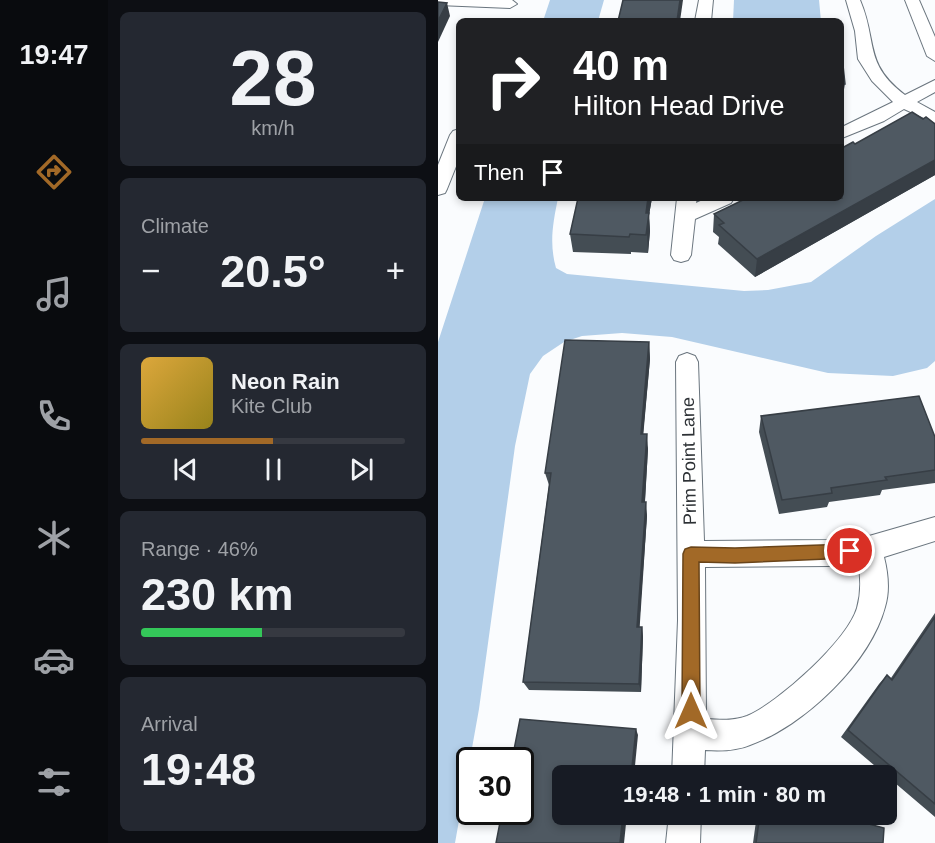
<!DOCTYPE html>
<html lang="en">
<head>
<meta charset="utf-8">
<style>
	:root { --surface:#171b24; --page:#242831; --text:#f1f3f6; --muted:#9ea1a6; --line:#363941; --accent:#a26927 }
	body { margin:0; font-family:Arial,sans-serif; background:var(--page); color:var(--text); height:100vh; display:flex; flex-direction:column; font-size:22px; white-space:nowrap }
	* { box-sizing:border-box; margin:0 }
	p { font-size:20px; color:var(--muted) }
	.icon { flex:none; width:33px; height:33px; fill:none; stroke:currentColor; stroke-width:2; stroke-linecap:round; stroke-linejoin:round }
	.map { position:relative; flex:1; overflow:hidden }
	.side { display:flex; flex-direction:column; gap:12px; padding:12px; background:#0d0f14; width:330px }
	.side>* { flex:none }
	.top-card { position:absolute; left:18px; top:18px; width:388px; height:183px; border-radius:9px; box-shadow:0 3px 9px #0003; background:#202124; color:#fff; overflow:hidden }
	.speed { position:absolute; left:18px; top:747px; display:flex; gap:12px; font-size:30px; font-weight:700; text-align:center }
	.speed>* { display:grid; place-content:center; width:78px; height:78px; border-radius:50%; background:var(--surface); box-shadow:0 3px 9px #0003; line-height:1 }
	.speed .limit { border:3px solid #111; border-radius:9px; background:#fff; color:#111 }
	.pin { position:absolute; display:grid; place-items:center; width:51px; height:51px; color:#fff; margin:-26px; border:3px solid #fff; border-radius:50%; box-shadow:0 2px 6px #0007 }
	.me { position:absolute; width:66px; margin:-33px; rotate:0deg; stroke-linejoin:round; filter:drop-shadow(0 0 4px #0008) }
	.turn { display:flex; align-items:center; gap:21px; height:126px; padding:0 18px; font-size:27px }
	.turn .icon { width:78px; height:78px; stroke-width:2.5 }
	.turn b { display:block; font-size:42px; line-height:51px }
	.then { display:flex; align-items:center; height:57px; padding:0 18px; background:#0003; gap:12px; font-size:22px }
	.big { font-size:45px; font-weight:700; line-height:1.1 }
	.side .widget { flex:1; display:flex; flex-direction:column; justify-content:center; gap:9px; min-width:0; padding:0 21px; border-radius:9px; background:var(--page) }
	.side .dial { align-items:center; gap:0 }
	.dial b { font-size:78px; line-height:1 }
	.song { display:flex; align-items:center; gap:18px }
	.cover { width:72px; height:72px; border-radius:9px; background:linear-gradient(135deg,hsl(40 70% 55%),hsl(50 70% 35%)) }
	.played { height:6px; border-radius:3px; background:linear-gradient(90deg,var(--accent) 50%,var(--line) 50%) }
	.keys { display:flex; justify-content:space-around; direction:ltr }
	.heat { display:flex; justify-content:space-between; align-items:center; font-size:33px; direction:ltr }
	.charge { height:9px; border-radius:4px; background:linear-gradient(90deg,#34c759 46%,var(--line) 0) }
	.trip { position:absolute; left:114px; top:765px; width:345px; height:60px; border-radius:9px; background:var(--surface); box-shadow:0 3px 9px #0003; font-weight:700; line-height:60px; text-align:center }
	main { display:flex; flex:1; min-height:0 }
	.tab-bar { display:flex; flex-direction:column; width:108px; justify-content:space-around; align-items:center; background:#090b0e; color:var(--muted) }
	.tab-bar .icon { width:42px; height:42px }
	.tab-bar .active { color:var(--accent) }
	.tab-bar b { font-size:27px; color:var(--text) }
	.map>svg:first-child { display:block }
</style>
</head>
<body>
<main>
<nav class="tab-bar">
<b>19:47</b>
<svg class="icon active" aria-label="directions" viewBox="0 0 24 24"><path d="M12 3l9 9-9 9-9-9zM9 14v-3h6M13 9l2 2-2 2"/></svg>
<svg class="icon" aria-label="music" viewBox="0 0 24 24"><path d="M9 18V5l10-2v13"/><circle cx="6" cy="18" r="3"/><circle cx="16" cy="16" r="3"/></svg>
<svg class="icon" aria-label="phone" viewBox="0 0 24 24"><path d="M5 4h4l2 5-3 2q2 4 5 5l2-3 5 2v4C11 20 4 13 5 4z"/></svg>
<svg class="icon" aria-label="climate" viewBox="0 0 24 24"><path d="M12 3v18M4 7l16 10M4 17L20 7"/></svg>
<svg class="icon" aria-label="car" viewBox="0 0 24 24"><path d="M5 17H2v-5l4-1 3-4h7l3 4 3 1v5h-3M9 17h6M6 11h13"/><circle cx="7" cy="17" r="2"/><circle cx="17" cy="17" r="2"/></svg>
<svg class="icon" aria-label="filters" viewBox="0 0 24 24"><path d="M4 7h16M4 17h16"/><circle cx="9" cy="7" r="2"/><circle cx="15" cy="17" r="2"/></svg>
</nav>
<section class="side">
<div class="widget dial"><b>28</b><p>km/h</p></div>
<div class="widget"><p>Climate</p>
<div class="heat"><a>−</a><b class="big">20.5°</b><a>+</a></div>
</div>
<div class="widget">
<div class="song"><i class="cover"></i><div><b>Neon Rain</b><p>Kite Club</p></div></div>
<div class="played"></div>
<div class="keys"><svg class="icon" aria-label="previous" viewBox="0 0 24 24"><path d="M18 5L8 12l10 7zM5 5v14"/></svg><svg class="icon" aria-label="pause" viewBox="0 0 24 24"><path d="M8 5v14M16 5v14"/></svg><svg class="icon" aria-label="next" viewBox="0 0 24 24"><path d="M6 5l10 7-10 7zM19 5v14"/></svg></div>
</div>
<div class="widget"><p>Range · 46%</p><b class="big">230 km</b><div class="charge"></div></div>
<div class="widget"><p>Arrival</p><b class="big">19:48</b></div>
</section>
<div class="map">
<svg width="497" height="843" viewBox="0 0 497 843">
	<rect width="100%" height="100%" fill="#fafcfe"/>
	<!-- water -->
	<g fill="#b3cfe9">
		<path d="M 112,0 L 166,0 L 160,21 L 105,21 Z"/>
		<path d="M 296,0 L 381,0 L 383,21 L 295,21 Z"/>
		<path d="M 47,198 L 120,198 C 115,223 111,243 118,268 L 129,274 L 306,291 L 330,290 L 373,282 L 438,236 L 497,199 L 497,361 L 489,368 L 455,376 L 390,373 L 234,337 L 184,333 L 144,336 L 126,342 L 105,356 L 92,374 L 77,446 L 41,709 L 17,843 L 0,843 L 0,342 Z"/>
	</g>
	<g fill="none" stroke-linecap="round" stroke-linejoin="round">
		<defs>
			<g id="minor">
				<path d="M 0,0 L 74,0 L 79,4 L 72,8 L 0,5 Z"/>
				<path d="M 261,0 L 275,0 L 273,21 L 257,21 Z"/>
				<path d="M 408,0 L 422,0 C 440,42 425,63 467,95 L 497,80 L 497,92 L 479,102 L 497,112 L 497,123 L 466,109 L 446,121 L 404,138 L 404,127 L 455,102 L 434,81 L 420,59 L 417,31 Z"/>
				<path d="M 467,0 L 481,0 L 497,37 L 497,61 L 489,56 Z"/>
				<path d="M 21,129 L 21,159 L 9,189 L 7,193 L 0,195 L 0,165 L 12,135 L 15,131 Z"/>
				<path d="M 239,198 L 259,198 L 258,203 L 269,198 L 296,198 L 293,203 L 257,219 L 253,255 L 250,260 L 243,262 L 236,260 L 233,255 Z"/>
				<path d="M 249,353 L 257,356 L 260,362 L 266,541 L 392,540 L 431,536 L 497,517 L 497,541 L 446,557 C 450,573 452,591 447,607 C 432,663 366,726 312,745 C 298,751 282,751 267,750 L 266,776 L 234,776 L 240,620 L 238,362 L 241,356 ZM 420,563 C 423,577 423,594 419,608 C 409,641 340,703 309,716 C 296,721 281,720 268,719 L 267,567 L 392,566 Z"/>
				<path d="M 231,814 L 263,814 L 262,843 L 228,843 Z"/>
			</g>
		</defs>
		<!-- minor casing -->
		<use href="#minor" stroke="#6a757e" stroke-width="2"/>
		<!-- minor -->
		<use href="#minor" fill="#fff" fill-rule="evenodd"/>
	</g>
	<!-- wall -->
	<g fill="#444d54">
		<path d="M 404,56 L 407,84 L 404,100 Z"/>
		<path d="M 485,119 L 497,124 L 497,175 L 317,277 L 280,244 L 281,237 L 275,232 L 276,214 L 404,198 L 417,144 Z"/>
		<path d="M 140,198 L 214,198 L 211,215 L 212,231 L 210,253 L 193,252 L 193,254 L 135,252 L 132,234 Z"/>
		<path d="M 211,342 L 212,359 L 205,434 L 210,449 L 207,502 L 209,516 L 201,627 L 204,627 L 205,637 L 203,692 L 91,690 L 85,682 L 111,485 L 107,473 Z"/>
		<path d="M 323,416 L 497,437 L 497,483 L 444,490 L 442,495 L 391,502 L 389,507 L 341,514 L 321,432 Z"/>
		<path d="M 497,613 L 497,817 L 403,737 L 441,684 L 449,675 L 453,678 Z"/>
		<path d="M 319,814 L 394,814 L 445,843 L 315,843 Z"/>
	</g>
	<!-- shaded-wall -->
	<g fill="#373e45">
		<path d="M 242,0 L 245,0 L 242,21 L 239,21 Z"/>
		<path d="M 9,3 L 12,16 L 0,42 L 0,21 Z"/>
		<path d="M 497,160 L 497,175 L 317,277 L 319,259 Z"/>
		<path d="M 210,198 L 214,198 L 211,215 L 212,231 L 210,253 L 208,213 Z"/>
		<path d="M 211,342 L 212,359 L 204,449 L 203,434 Z"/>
		<path d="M 209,434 L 210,449 L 206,516 L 204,502 Z"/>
		<path d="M 208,502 L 209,516 L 201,637 L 199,627 Z"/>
		<path d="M 204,627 L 205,637 L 203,692 L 201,684 Z"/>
		<path d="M 198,729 L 200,735 L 196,776 L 193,776 Z"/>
		<path d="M 185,814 L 189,814 L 186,843 L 182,843 Z"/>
	</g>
	<!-- building -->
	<g fill="#4f5962" stroke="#373e45" stroke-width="1.5">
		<path d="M 185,0 L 242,0 L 239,21 L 180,21 Z"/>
		<path d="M 0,2 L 9,3 L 0,21 Z"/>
		<path d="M 404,56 L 407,84 L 404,84 Z"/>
		<path d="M 474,112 L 485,119 L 488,117 L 497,124 L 497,160 L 319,259 L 281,225 L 286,223 L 276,214 L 309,198 L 404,198 L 404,148 L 415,142 L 417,144 Z"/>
		<path d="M 140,198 L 210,198 L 208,213 L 211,213 L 208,235 L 192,234 L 191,237 L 132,234 Z"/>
		<path d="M 127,340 L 211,342 L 203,434 L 209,434 L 204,502 L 208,502 L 199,627 L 204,627 L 201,684 L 85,682 L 113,473 L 107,473 Z"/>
		<path d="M 481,396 L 497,437 L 497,470 L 447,477 L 449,480 L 393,488 L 394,493 L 344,500 L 323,416 Z"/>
		<path d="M 497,617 L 497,804 L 410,730 L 449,675 L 454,680 Z"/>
		<path d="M 82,719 L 198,729 L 193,776 L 124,776 L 124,814 L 185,814 L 182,843 L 58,843 L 64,812 L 82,812 L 82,760 L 74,760 Z"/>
		<path d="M 322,814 L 394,814 L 446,828 L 445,843 L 318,843 Z"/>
	</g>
	<!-- route -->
	<path fill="#a26927" stroke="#694419" stroke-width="1.5" d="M 412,544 L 417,546 L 419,551 L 417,556 L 412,558 L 297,563 L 261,562 L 262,711 L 259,717 L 253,720 L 247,717 L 244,711 L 245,554 L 247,549 L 253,547 L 297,548 Z"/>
	<g text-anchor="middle" stroke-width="6" stroke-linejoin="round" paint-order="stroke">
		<!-- street labels -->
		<g font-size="18" fill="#2d3135" stroke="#fff">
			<text transform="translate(251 461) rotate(-91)" y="6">Prim Point Lane</text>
		</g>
	</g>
</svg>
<div class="speed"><div class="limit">30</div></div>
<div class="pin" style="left:412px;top:551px;background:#d93025"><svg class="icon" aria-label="arrive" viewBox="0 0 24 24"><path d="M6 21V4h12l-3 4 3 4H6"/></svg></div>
<svg class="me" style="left:253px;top:711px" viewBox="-20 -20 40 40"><path d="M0-17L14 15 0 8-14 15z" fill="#a26927" stroke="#fff" stroke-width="4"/></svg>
<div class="trip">19:48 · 1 min · 80 m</div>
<div class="top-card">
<div class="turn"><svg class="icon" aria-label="right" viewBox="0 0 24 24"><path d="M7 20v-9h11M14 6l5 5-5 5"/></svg><div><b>40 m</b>Hilton Head Drive</div></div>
<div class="then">Then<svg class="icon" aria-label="arrive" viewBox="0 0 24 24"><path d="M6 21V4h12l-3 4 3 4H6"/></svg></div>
</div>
</div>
</main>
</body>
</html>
